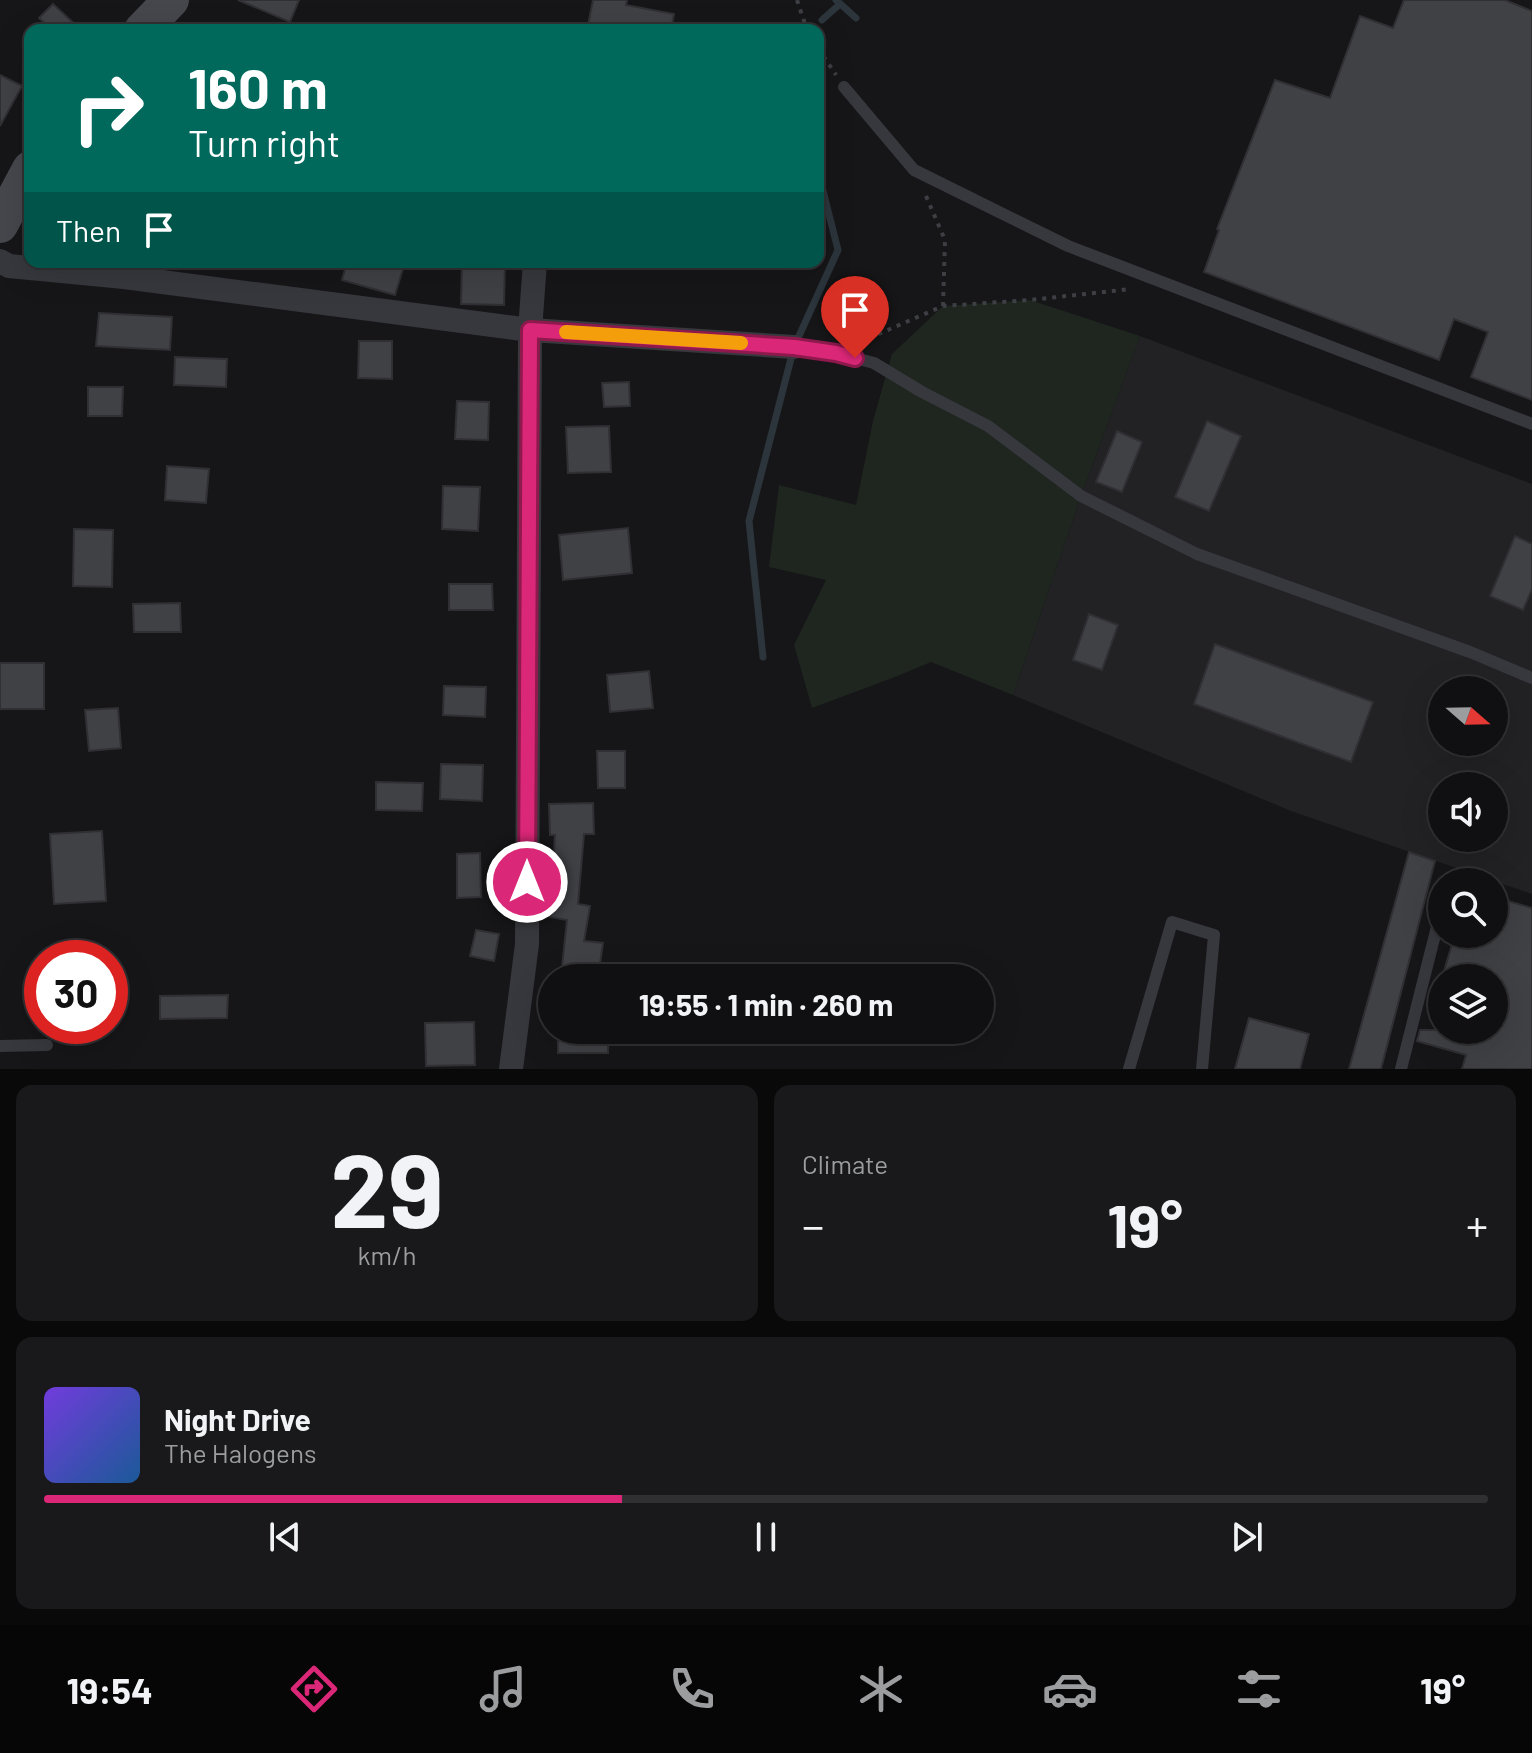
<!DOCTYPE html>
<html lang="en">
<head>
<meta charset="utf-8">
<style>
	:root { --surface:#101012; --page:#19191b; --text:#f1f3f6; --muted:#9c9d9f; --line:#303032; --accent:#db2777 }
	body { margin:0; font-family:Barlow,sans-serif; background:var(--page); color:var(--text); height:100vh; display:flex; flex-direction:column; font-size:30px; white-space:nowrap }
	* { box-sizing:border-box; margin:0 }
	p { font-size:26px; color:var(--muted) }
	.icon { flex:none; width:44px; height:44px; fill:none; stroke:currentColor; stroke-width:2; stroke-linecap:round; stroke-linejoin:round }
	.map { position:relative; height:1069px; overflow:hidden }
	.panel { display:flex; flex-direction:column; gap:16px; padding:16px; background:#09090a; flex:1 }
	.panel>* { flex:none }
	.hud { position:absolute; left:24px; top:24px; width:800px; height:244px; border-radius:16px; box-shadow:0 8px 32px #0002,0 0 0 2px var(--line); background:#00695c; color:#fff; overflow:hidden }
	.needle { width:52px; rotate:110deg }
	.fabs { position:absolute; left:1428px; top:676px; display:grid; gap:16px }
	.fabs a { display:grid; place-items:center; width:80px; height:80px; border-radius:50%; background:var(--surface); box-shadow:0 8px 32px #0002,0 0 0 2px var(--line); font-size:40px }
	.speed { position:absolute; left:24px; top:940px; display:flex; gap:16px; font-size:40px; font-weight:700; text-align:center }
	.speed>* { display:grid; place-content:center; width:104px; height:104px; border-radius:50%; background:var(--surface); box-shadow:0 8px 32px #0002,0 0 0 2px var(--line); line-height:1 }
	.speed .limit { border:12px solid #d22; background:#fff; color:#111 }
	.pin { position:absolute; display:grid; place-items:center; width:68px; height:68px; color:#fff; margin:-82px -34px; border-radius:50% 50% 50% 0; rotate:-45deg; box-shadow:0 0 8px #0007 }
	.pin .icon { rotate:45deg }
	.me { position:absolute; width:88px; margin:-44px; rotate:0deg; stroke-linejoin:round; filter:drop-shadow(0 0 6px #0008) }
	.turn { display:flex; align-items:center; gap:28px; height:168px; padding:0 32px; font-size:36px }
	.turn .icon { width:104px; height:104px; stroke-width:2.5 }
	.turn b { display:block; font-size:56px; line-height:68px }
	.then { display:flex; align-items:center; height:76px; padding:0 32px; background:#0003; gap:16px; font-size:30px }
	.big { font-size:60px; font-weight:700; line-height:1.1 }
	.panel .tile { flex:1; display:flex; flex-direction:column; justify-content:center; gap:12px; min-width:0; padding:0 28px; border-radius:16px; background:var(--page) }
	.panel .dial { align-items:center; gap:0 }
	.dial b { font-size:104px; line-height:1 }
	.song { display:flex; align-items:center; gap:24px }
	.cover { width:96px; height:96px; border-radius:12px; background:linear-gradient(135deg,hsl(260 70% 55%),hsl(210 70% 35%)) }
	.played { height:8px; border-radius:4px; background:linear-gradient(90deg,var(--accent) 40%,var(--line) 40%) }
	.keys { display:flex; justify-content:space-around; direction:ltr }
	.heat { display:flex; justify-content:space-between; align-items:center; font-size:44px; direction:ltr }
	.panel .tiles { flex:1; display:grid; gap:16px; grid-template-columns:1fr 1fr }
	.tile:last-child { grid-column:span 2 }
	.trip { position:absolute; left:538px; top:964px; width:456px; height:80px; border-radius:40px; background:var(--surface); box-shadow:0 8px 32px #0002,0 0 0 2px var(--line); font-weight:700; line-height:80px; text-align:center }
	.tab-bar { display:flex; height:128px; justify-content:space-around; align-items:center; background:#060607; color:var(--muted) }
	.tab-bar .icon { width:56px; height:56px }
	.tab-bar .selected { color:var(--accent) }
	.tab-bar b { font-size:36px; color:var(--text) }
	.map>svg:first-child { display:block }
</style>
</head>
<body>
<div class="map">
<svg width="1532" height="1069" viewBox="0 0 1532 1069">
	<rect width="100%" height="100%" fill="#161618"/>
	<!-- built -->
	<path fill="#222225" fill-rule="evenodd" d="M 1140,336 L 1532,484 L 1532,894 L 1291,811 L 1013,695 L 1081,496 ZM 1442,690 L 1494,690 L 1494,742 L 1442,742 ZM 1442,786 L 1494,786 L 1494,838 L 1442,838 Z"/>
	<!-- green -->
	<path fill="#1e261f" d="M 1030,300 L 1140,336 L 1081,496 L 1013,695 L 931,662 L 895,677 L 812,708 L 794,645 L 826,580 L 769,567 L 779,485 L 856,505 L 873,421 L 892,354 L 943,306 Z"/>
	<g fill="none" stroke-linecap="round" stroke-linejoin="round">
		<!-- stream -->
		<g stroke="#2c353c" stroke-width="7">
			<path d="M 836,0 L 856,18"/>
			<path d="M 822,20 L 840,4"/>
			<path d="M 763,657 L 749,521 L 794,347 L 838,250 L 818,171"/>
		</g>
	</g>
	<!-- building -->
	<g fill="#404145" stroke="#303034" stroke-width="2">
		<path d="M 238,0 L 299,0 L 290,22 Z"/>
		<path d="M 593,0 L 627,0 L 626,5 L 674,14 L 671,30 L 587,30 Z"/>
		<path d="M 1404,0 L 1505,0 L 1532,11 L 1532,400 L 1471,377 L 1488,332 L 1454,319 L 1439,360 L 1204,272 L 1219,230 L 1217,229 L 1275,80 L 1330,98 L 1360,16 L 1393,28 Z"/>
		<path d="M 53,4 L 81,30 L 52,30 L 39,18 Z"/>
		<path d="M 0,75 L 22,86 L 0,126 Z"/>
		<path d="M 347,262 L 405,262 L 395,295 L 342,280 Z"/>
		<path d="M 462,262 L 505,262 L 504,305 L 461,304 Z"/>
		<path d="M 99,313 L 172,317 L 170,350 L 96,346 Z"/>
		<path d="M 359,341 L 392,341 L 392,379 L 358,378 Z"/>
		<path d="M 175,357 L 227,359 L 226,387 L 174,385 Z"/>
		<path d="M 629,382 L 630,406 L 604,407 L 602,383 Z"/>
		<path d="M 88,387 L 123,387 L 122,416 L 88,416 Z"/>
		<path d="M 457,401 L 489,402 L 488,440 L 455,439 Z"/>
		<path d="M 1207,421 L 1241,436 L 1209,511 L 1175,497 Z"/>
		<path d="M 609,426 L 611,472 L 568,473 L 566,427 Z"/>
		<path d="M 1117,431 L 1142,442 L 1122,492 L 1096,482 Z"/>
		<path d="M 167,466 L 209,469 L 206,503 L 165,500 Z"/>
		<path d="M 443,486 L 480,487 L 478,531 L 442,529 Z"/>
		<path d="M 628,528 L 632,573 L 563,580 L 559,535 Z"/>
		<path d="M 74,529 L 113,530 L 112,587 L 73,586 Z"/>
		<path d="M 1515,536 L 1532,544 L 1532,589 L 1523,610 L 1490,596 Z"/>
		<path d="M 449,584 L 492,584 L 493,610 L 449,610 Z"/>
		<path d="M 180,603 L 181,632 L 134,632 L 133,604 Z"/>
		<path d="M 1089,614 L 1118,625 L 1102,670 L 1073,660 Z"/>
		<path d="M 1215,644 L 1373,702 L 1351,762 L 1194,704 Z"/>
		<rect x="0" y="663" width="44" height="46"/>
		<path d="M 649,671 L 653,708 L 610,712 L 607,675 Z"/>
		<path d="M 444,686 L 486,687 L 485,717 L 443,715 Z"/>
		<path d="M 118,708 L 121,748 L 89,751 L 85,710 Z"/>
		<path d="M 597,751 L 625,751 L 625,788 L 598,788 Z"/>
		<path d="M 441,764 L 483,765 L 482,801 L 440,799 Z"/>
		<path d="M 376,782 L 423,783 L 422,811 L 376,810 Z"/>
		<path d="M 593,803 L 594,834 L 584,834 L 578,904 L 590,906 L 584,941 L 603,943 L 599,971 L 562,967 L 567,920 L 550,917 L 557,878 L 552,878 L 555,835 L 550,835 L 549,804 Z"/>
		<path d="M 102,831 L 106,901 L 54,904 L 50,834 Z"/>
		<path d="M 1409,852 L 1435,861 L 1381,1069 L 1349,1069 Z"/>
		<path d="M 480,853 L 481,897 L 457,898 L 457,854 Z"/>
		<path d="M 1494,897 L 1532,908 L 1532,1069 L 1462,1069 L 1466,1055 L 1417,1041 L 1420,1030 L 1494,1030 L 1494,978 L 1442,978 L 1455,934 L 1494,934 Z"/>
		<path d="M 476,930 L 499,934 L 494,961 L 470,956 Z"/>
		<path d="M 228,995 L 227,1018 L 160,1019 L 160,996 Z"/>
		<path d="M 1249,1018 L 1309,1034 L 1300,1069 L 1235,1069 Z"/>
		<path d="M 474,1022 L 475,1065 L 426,1066 L 425,1023 Z"/>
		<rect x="558" y="1030" width="50" height="23"/>
	</g>
	<g fill="none" stroke-linecap="round" stroke-linejoin="round">
		<!-- path -->
		<g stroke="#3d3f44" stroke-width="4" stroke-dasharray="4 6" stroke-linecap="butt">
			<path d="M 797,0 L 807,30"/>
			<path d="M 818,48 L 836,75"/>
			<path d="M 926,196 L 945,240 L 943,306"/>
			<path d="M 860,342 L 943,306 L 1030,300 L 1131,289"/>
		</g>
		<!-- service -->
		<g stroke="#37383d" stroke-width="12">
			<path d="M 844,87 L 914,170 L 1068,246 L 1532,424"/>
			<path d="M 794,347 L 836,353 L 874,363 L 922,392 L 988,426 L 1081,496 L 1197,554 L 1470,652 L 1532,678"/>
			<path d="M 0,1046 L 47,1045"/>
			<path d="M 1129,1069 L 1172,922 L 1214,935 L 1202,1069"/>
			<path d="M 1401,1069 L 1442,907"/>
		</g>
		<!-- minor -->
		<g stroke="#37383d" stroke-width="24">
			<path d="M 0,261 L 9,266 L 124,277 L 530,330 L 794,347"/>
			<path d="M 511,1069 L 527,944 L 530,330 L 535,262"/>
		</g>
		<!-- secondary -->
		<g stroke="#45474d" stroke-width="36">
			<path d="M 142,30 L 171,0"/>
			<path d="M 0,225 L 30,169"/>
		</g>
	</g>
	<g fill="none" stroke-linecap="round" stroke-linejoin="round">
		<defs>
			<path id="route" d="M 527,882 L 530,330 L 794,347 L 836,353 L 855,358"/>
		</defs>
		<!-- route casing -->
		<use href="#route" stroke="#8e194d" stroke-width="20"/>
		<!-- route -->
		<use href="#route" stroke="#db2777" stroke-width="14"/>
		<!-- slow -->
		<path stroke="#f59e0b" stroke-width="14" d="M 566,332 L 741,343"/>
	</g>
</svg>
<div class="fabs">
<a><svg class="needle" viewBox="-14 -14 28 28"><path d="M0-13l5 13h-10z" fill="#e53935"/><path d="M0 13l5-13h-10z" fill="#9c9d9f"/></svg></a>
<a><svg class="icon" aria-label="sound" viewBox="0 0 24 24"><path d="M4 9h4l5-4v14l-5-4H4zM17 9q2 3 0 6"/></svg></a>
<a><svg class="icon" aria-label="search" viewBox="0 0 24 24"><circle cx="10" cy="10" r="6"/><path d="M15 15l6 6"/></svg></a>
<a><svg class="icon" aria-label="layers" viewBox="0 0 24 24"><path d="M12 4l9 5-9 5-9-5zM3 14l9 5 9-5"/></svg></a>
</div>
<div class="speed"><div class="limit">30</div></div>
<div class="pin" style="left:855px;top:358px;background:#d93025"><svg class="icon" aria-label="arrive" viewBox="0 0 24 24"><path d="M6 21V4h12l-3 4 3 4H6"/></svg></div>
<svg class="me" style="left:527px;top:882px" viewBox="-20 -20 40 40"><circle r="17" fill="#db2777" stroke="#fff" stroke-width="3"/><path d="M0-11L8 9 0 5-8 9z" fill="#fff"/></svg>
<div class="trip">19:55 · 1 min · 260 m</div>
<div class="hud">
<div class="turn"><svg class="icon" aria-label="right" viewBox="0 0 24 24"><path d="M7 20v-9h11M14 6l5 5-5 5"/></svg><div><b>160 m</b>Turn right</div></div>
<div class="then">Then<svg class="icon" aria-label="arrive" viewBox="0 0 24 24"><path d="M6 21V4h12l-3 4 3 4H6"/></svg></div>
</div>
</div>
<section class="panel">
<div class="tiles">
<div class="tile dial"><b>29</b><p>km/h</p></div>
<div class="tile"><p>Climate</p>
<div class="heat"><a>−</a><b class="big">19°</b><a>+</a></div>
</div>
<div class="tile">
<div class="song"><i class="cover"></i><div><b>Night Drive</b><p>The Halogens</p></div></div>
<div class="played"></div>
<div class="keys"><svg class="icon" aria-label="previous" viewBox="0 0 24 24"><path d="M18 5L8 12l10 7zM5 5v14"/></svg><svg class="icon" aria-label="pause" viewBox="0 0 24 24"><path d="M8 5v14M16 5v14"/></svg><svg class="icon" aria-label="next" viewBox="0 0 24 24"><path d="M6 5l10 7-10 7zM19 5v14"/></svg></div>
</div>
</div>
</section>
<nav class="tab-bar">
<b>19:54</b>
<svg class="icon selected" aria-label="directions" viewBox="0 0 24 24"><path d="M12 3l9 9-9 9-9-9zM9 14v-3h6M13 9l2 2-2 2"/></svg>
<svg class="icon" aria-label="music" viewBox="0 0 24 24"><path d="M9 18V5l10-2v13"/><circle cx="6" cy="18" r="3"/><circle cx="16" cy="16" r="3"/></svg>
<svg class="icon" aria-label="phone" viewBox="0 0 24 24"><path d="M5 4h4l2 5-3 2q2 4 5 5l2-3 5 2v4C11 20 4 13 5 4z"/></svg>
<svg class="icon" aria-label="climate" viewBox="0 0 24 24"><path d="M12 3v18M4 7l16 10M4 17L20 7"/></svg>
<svg class="icon" aria-label="car" viewBox="0 0 24 24"><path d="M5 17H2v-5l4-1 3-4h7l3 4 3 1v5h-3M9 17h6M6 11h13"/><circle cx="7" cy="17" r="2"/><circle cx="17" cy="17" r="2"/></svg>
<svg class="icon" aria-label="filters" viewBox="0 0 24 24"><path d="M4 7h16M4 17h16"/><circle cx="9" cy="7" r="2"/><circle cx="15" cy="17" r="2"/></svg>
<b>19°</b>
</nav>
</body>
</html>
